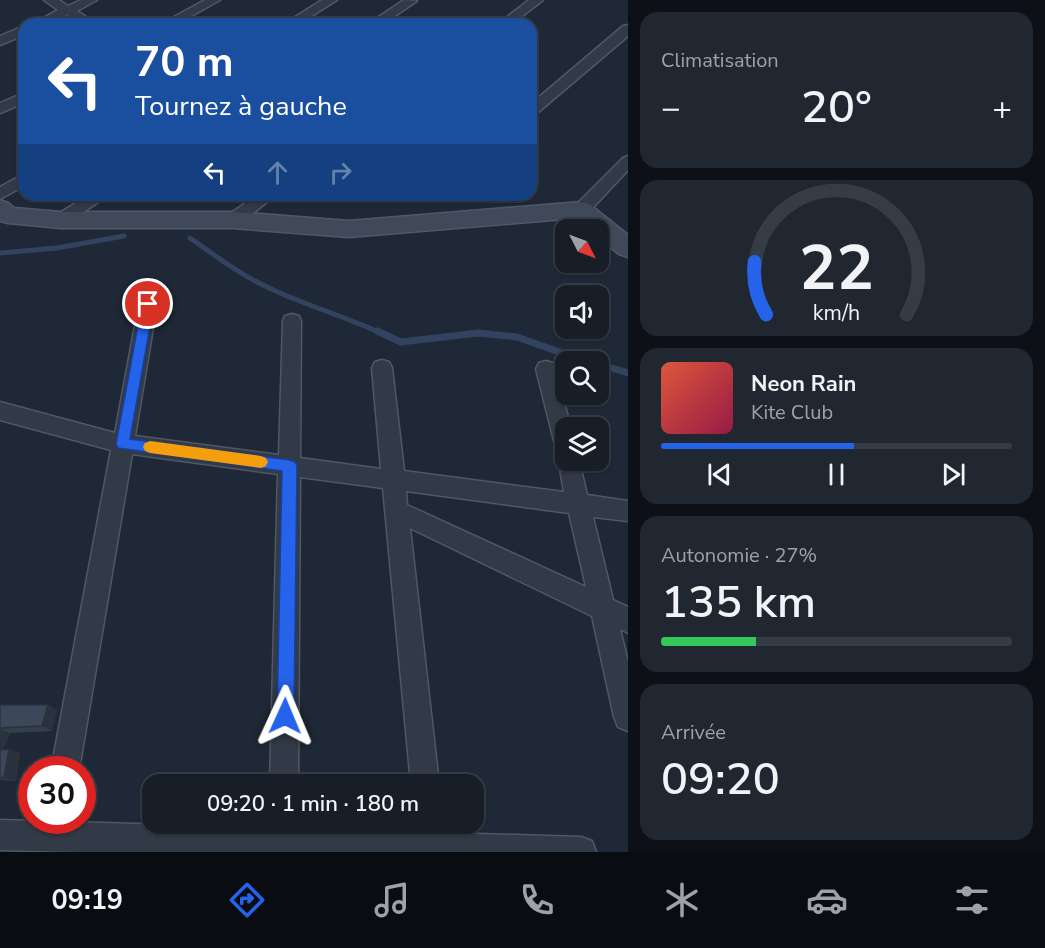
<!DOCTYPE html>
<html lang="fr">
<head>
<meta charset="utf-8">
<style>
	:root { --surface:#171e28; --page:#202730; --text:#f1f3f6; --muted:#9ea2a8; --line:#363c45; --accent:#2563eb }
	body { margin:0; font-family:"Nunito Sans",sans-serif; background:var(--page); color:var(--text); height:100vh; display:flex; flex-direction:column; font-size:22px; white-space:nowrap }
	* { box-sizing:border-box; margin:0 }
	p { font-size:20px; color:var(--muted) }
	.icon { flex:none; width:33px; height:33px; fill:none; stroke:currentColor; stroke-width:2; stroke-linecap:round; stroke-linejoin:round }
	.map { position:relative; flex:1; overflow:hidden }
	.panel { display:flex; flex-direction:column; gap:12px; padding:12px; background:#0d1016; width:417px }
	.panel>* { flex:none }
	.top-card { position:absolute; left:18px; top:18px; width:519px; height:183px; border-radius:18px; box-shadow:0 2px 4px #0004,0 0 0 2px var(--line); background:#1a4fa0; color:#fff; overflow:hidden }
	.needle { width:39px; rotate:132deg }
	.buttons { position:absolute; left:555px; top:219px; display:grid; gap:12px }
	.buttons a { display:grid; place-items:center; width:54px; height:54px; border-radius:12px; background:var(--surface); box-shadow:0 2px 4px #0004,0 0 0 2px var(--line); font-size:30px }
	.speed { position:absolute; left:18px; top:756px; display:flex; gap:12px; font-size:30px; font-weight:700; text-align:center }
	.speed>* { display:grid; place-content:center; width:78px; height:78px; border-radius:50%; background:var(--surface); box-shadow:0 2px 4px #0004,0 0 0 2px var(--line); line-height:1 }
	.speed .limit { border:9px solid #d22; background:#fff; color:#111 }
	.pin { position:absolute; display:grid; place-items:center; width:51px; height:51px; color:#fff; margin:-26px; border:3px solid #fff; border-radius:50%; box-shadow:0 2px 6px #0007 }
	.me { position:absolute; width:66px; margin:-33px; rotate:1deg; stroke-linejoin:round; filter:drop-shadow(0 0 4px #0008) }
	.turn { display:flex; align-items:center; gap:21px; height:126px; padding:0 18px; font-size:27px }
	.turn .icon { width:78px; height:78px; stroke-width:2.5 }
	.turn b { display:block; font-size:42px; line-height:51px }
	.lanes { display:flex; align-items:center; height:57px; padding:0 18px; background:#0003; justify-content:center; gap:30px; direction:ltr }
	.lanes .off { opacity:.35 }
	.big { font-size:45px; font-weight:600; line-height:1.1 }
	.panel .card { flex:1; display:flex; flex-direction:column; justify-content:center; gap:9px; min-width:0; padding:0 21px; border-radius:18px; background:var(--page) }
	.panel .dial { align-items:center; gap:0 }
	.dial svg { height:156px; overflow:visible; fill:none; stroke:var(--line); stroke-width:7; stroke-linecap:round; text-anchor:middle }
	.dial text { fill:var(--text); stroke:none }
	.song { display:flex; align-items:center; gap:18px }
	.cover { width:72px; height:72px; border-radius:9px; background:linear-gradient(135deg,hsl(10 70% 55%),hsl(340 70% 35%)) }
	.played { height:6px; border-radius:3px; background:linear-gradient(90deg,var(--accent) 55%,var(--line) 55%) }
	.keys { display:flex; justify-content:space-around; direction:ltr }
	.heat { display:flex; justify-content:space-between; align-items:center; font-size:33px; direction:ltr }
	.charge { height:9px; border-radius:4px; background:linear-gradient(90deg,#34c759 27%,var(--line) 0) }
	.trip { position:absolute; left:142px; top:774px; width:342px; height:60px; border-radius:18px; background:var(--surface); box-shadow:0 2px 4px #0004,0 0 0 2px var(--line); font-weight:600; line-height:60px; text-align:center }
	.tabs { display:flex; height:96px; justify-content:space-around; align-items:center; background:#090c10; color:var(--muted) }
	.tabs .icon { width:42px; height:42px }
	.tabs .active { color:var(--accent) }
	.tabs b { font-size:27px; color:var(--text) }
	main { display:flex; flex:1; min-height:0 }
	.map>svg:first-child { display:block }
</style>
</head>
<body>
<main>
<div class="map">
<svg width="628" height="852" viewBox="0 0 628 852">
	<rect width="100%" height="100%" fill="#1f2836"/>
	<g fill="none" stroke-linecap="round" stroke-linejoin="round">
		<!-- stream-far1 -->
		<g stroke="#31435e" stroke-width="5">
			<path d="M 190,238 C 209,251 228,266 248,277 C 290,301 337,313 381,333"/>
			<path d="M 0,253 L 57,248 L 124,236"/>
		</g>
		<!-- stream -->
		<g stroke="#31435e" stroke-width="7">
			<path d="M 377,331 L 401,342 L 478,333 L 517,337 L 588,362"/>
			<path d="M 598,364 L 628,373"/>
		</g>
		<defs>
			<g id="street">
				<path d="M 44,0 L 59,0 L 68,6 L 81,0 L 97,0 L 77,11 L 97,24 L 82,24 L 67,15 L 48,24 L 32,24 L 58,10 Z"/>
				<path d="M 205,0 L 220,0 L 177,24 L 161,24 Z"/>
				<path d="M 322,0 L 337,0 L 299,24 L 284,24 Z"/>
				<path d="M 404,0 L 417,1 L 383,24 L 368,24 Z"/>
				<path d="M 529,0 L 543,0 L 512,24 L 498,24 Z"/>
				<path d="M 628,25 L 628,36 L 536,114 L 531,115 L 531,104 L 623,26 Z"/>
				<path d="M 24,26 L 24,35 L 0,45 L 0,36 Z"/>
				<path d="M 24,93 L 24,103 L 0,113 L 0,103 Z"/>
				<path d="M 628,156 L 628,170 L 587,214 L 575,214 L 573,210 L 575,206 L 623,158 Z"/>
				<path d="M 24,174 L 24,186 L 0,199 L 0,187 Z"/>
				<path d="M 88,195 L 108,195 L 67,224 L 55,224 L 53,220 L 55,216 Z"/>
				<path d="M 257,195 L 276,195 L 239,224 L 227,224 L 225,220 L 227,216 Z"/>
				<path d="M 148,297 L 155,299 L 157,304 L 135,436 L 279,455 L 283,321 L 285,316 L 292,314 L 299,316 L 301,321 L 300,458 L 381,469 L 372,368 L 375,362 L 382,360 L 389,362 L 392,368 L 404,471 L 564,492 L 558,457 L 536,369 L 539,363 L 546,361 L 553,363 L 571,428 L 566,428 L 566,460 L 579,460 L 587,495 L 628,501 L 628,521 L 593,517 L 613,600 L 628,607 L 628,633 L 620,629 L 628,662 L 628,731 L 618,727 L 614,717 L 592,616 L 410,528 L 439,784 L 411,784 L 383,488 L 300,477 L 298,784 L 270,784 L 278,474 L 132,454 L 79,770 L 51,770 L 111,450 L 0,420 L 0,402 L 115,433 L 139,304 L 141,299 ZM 406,491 L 569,513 L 586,587 L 407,505 Z"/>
				<path d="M 0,820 L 415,832 L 415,824 L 443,824 L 445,833 L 581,837 L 592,841 L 596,852 L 76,852 L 0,850 Z"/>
			</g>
			<path id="secondary" d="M 0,200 L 8,203 L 14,208 L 61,212 L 233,212 L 349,221 L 581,202 L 589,204 L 628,235 L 628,257 L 619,254 L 598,237 L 598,230 L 590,230 L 576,218 L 349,237 L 233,228 L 61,228 L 8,223 L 0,221 Z"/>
		</defs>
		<!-- street casing -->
		<use href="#street" stroke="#505765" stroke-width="3"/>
		<!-- secondary casing -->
		<use href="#secondary" stroke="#505765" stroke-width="3"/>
		<!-- street -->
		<use href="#street" fill="#323a47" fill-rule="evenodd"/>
		<!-- secondary -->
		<use href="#secondary" fill="#40495a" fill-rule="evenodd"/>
	</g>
	<!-- wall -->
	<path fill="#343e4d" d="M 0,705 L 48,705 L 57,710 L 52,731 L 10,733 L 3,749 L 20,753 L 16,781 L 0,780 Z"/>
	<!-- shaded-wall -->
	<g fill="#2a323e">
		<path d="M 48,705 L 57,710 L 52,731 L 42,726 Z"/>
		<path d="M 0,729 L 10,733 L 1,754 L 0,754 Z"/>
		<path d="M 9,749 L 20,753 L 16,781 L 4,778 Z"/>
	</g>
	<!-- building -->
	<g fill="#3c4859" stroke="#2a323e" stroke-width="1.5">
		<path d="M 0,705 L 48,705 L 42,726 L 0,728 Z"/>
		<path d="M 9,749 L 4,778 L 0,778 L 0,750 Z"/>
	</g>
	<!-- route -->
	<path fill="#2563eb" stroke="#184099" stroke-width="1.5" d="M 148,300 L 154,304 L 130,439 L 290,460 L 295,462 L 297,466 L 294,716 L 292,722 L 285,725 L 279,722 L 277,716 L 282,471 L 118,448 L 116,444 L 142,304 Z"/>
	<!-- slow -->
	<path fill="#f59e0b" d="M 150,441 L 261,456 L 266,458 L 268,462 L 266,466 L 261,468 L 150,453 L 145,451 L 143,447 L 145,443 Z"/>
</svg>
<div class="buttons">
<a><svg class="needle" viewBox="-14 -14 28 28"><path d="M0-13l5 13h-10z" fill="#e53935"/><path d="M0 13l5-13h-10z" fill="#9ea2a8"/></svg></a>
<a><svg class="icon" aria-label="sound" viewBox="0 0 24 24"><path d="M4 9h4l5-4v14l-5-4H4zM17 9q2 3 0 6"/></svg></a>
<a><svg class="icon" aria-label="search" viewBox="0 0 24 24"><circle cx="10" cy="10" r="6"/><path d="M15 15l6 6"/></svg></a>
<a><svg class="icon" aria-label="layers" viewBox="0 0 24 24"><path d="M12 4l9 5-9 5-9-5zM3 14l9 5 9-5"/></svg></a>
</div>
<div class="speed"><div class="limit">30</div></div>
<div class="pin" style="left:148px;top:304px;background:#d93025"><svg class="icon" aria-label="arrive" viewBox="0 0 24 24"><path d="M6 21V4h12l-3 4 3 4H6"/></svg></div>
<svg class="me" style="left:285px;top:716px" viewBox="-20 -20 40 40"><path d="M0-17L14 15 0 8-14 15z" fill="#2563eb" stroke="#fff" stroke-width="4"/></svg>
<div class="trip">09:20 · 1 min · 180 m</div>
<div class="top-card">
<div class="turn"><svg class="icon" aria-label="left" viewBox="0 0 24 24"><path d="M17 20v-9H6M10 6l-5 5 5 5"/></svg><div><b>70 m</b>Tournez à gauche</div></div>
<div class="lanes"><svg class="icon" aria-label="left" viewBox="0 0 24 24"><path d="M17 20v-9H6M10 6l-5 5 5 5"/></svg><svg class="icon off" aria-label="ahead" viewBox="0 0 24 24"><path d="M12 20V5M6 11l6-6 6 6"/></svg><svg class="icon off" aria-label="right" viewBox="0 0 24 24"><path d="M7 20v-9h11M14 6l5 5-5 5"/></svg></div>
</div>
</div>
<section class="panel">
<div class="card"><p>Climatisation</p>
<div class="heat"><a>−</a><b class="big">20°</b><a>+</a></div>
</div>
<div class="card dial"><svg viewBox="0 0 100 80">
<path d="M14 69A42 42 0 1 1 86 69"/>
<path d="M14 69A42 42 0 0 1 8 42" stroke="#2563eb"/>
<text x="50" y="56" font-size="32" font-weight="700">22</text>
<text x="50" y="72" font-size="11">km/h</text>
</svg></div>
<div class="card">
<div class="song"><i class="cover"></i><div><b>Neon Rain</b><p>Kite Club</p></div></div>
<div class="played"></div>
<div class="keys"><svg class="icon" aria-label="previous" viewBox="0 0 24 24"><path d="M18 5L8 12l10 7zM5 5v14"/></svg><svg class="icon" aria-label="pause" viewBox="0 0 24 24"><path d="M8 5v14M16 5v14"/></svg><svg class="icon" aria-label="next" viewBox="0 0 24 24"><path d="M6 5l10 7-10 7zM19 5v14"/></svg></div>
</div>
<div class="card"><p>Autonomie · 27%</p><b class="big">135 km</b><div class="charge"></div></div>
<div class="card"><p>Arrivée</p><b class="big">09:20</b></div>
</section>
</main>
<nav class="tabs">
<b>09:19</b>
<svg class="icon active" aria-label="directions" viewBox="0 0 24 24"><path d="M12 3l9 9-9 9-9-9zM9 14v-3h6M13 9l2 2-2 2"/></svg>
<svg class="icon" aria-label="music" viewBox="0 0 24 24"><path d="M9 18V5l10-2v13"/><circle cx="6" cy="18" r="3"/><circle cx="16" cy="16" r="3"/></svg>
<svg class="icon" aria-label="phone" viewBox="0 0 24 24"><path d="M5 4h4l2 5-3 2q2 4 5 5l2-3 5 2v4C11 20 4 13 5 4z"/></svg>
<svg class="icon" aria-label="climate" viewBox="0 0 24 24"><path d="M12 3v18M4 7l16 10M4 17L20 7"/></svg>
<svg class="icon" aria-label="car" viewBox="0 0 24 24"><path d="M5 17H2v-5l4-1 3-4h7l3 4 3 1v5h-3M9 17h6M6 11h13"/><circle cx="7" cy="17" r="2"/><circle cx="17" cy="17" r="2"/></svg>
<svg class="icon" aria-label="filters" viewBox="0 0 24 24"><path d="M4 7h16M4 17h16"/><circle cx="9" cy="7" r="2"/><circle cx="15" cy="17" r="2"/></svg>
</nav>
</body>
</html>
